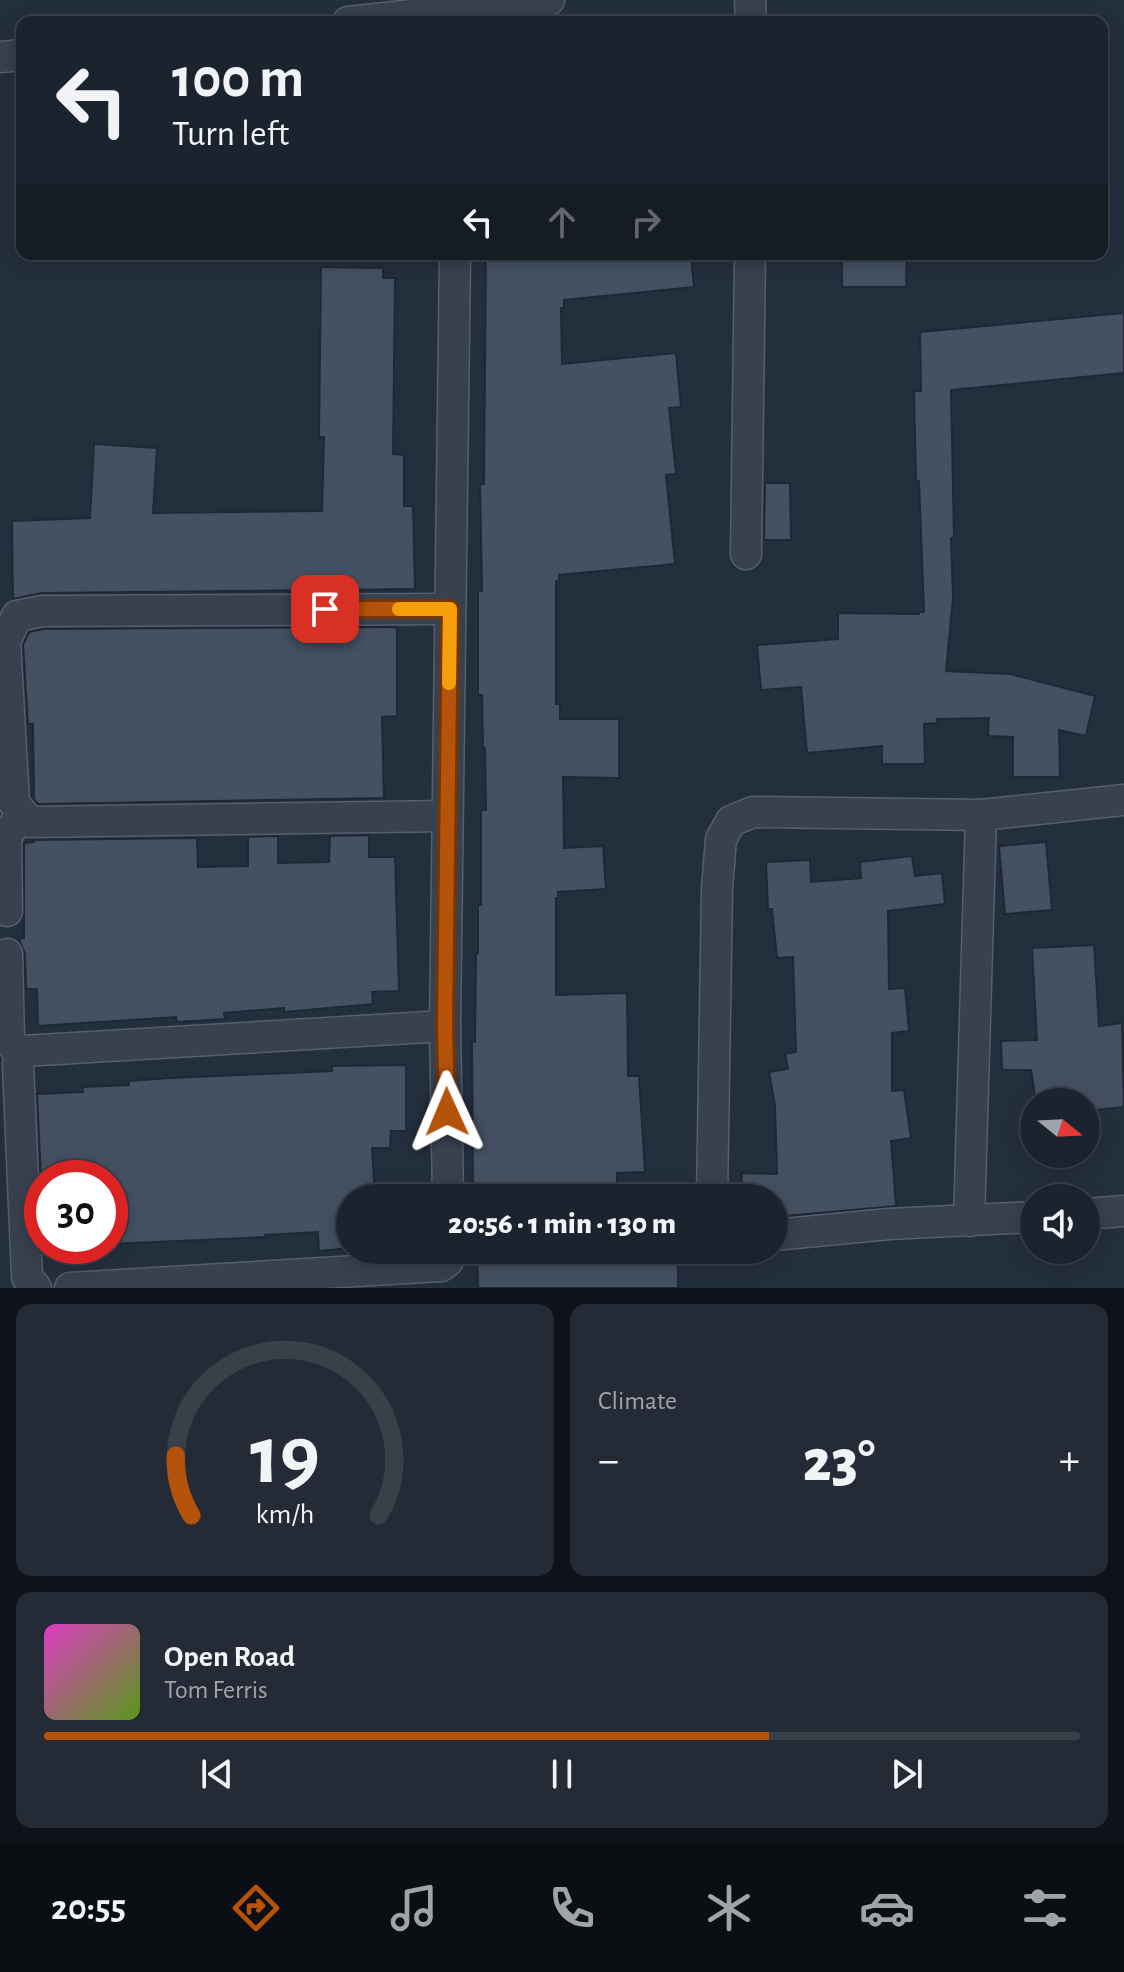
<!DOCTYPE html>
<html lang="en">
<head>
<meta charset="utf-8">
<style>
	:root { --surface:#1b232e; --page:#242b36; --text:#f1f3f6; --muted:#a0a4aa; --line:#39404a; --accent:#b45309 }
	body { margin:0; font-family:"Alegreya Sans",sans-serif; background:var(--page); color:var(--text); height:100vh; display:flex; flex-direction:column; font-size:30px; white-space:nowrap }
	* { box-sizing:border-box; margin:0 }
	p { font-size:26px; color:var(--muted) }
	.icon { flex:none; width:44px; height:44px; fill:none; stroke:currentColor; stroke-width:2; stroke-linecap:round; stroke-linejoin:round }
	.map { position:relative; height:1288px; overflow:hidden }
	.side { display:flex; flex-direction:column; gap:16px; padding:16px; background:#0f1319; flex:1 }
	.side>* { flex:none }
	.banner { position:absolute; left:16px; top:16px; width:1092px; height:244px; border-radius:16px; box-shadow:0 4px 20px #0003,0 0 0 2px var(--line); background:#1b232e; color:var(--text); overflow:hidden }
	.needle { width:52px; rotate:108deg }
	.fabs { position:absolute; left:1020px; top:1088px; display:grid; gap:16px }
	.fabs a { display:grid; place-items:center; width:80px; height:80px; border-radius:50%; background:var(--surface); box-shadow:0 4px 20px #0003,0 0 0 2px var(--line); font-size:40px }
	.speed { position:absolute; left:24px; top:1160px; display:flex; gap:16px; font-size:40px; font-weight:700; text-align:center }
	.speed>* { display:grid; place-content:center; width:104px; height:104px; border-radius:50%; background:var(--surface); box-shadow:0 4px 20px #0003,0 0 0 2px var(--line); line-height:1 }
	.speed .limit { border:12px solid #d22; background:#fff; color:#111 }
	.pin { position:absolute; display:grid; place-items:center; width:68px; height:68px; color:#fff; margin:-34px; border-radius:16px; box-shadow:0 4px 12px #0006 }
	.me { position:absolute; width:88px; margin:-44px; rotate:359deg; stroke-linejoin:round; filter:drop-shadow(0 0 6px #0008) }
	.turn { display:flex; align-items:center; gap:28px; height:168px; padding:0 24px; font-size:36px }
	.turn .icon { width:104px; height:104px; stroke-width:2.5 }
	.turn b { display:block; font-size:56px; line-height:68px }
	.lanes { display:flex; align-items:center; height:76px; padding:0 24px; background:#0003; justify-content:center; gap:40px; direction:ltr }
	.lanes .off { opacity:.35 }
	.big { font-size:60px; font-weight:800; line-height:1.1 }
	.side .widget { flex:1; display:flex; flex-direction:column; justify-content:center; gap:12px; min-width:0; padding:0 28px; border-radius:16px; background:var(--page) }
	.side .dial { align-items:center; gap:0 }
	.dial svg { height:208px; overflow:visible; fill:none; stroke:var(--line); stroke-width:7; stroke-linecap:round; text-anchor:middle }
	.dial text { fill:var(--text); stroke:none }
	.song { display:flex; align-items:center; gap:24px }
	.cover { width:96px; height:96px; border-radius:12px; background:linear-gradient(135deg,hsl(310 70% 55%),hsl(90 70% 35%)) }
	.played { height:8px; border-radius:4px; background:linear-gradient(90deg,var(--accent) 70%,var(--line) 70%) }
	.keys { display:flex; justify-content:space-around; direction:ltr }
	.heat { display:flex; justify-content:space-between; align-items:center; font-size:44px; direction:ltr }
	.side .tiles { flex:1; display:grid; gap:16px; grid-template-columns:1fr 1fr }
	.widget:last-child { grid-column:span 2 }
	.trip { position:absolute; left:336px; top:1184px; width:452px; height:80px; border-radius:40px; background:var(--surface); box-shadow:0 4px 20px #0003,0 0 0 2px var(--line); font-weight:800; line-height:80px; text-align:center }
	.tab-bar { display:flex; height:128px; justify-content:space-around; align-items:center; background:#0b0e12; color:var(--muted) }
	.tab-bar .icon { width:56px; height:56px }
	.tab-bar .active { color:var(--accent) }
	.tab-bar b { font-size:36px; color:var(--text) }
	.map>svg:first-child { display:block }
</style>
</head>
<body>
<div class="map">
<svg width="1124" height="1288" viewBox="0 0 1124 1288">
	<rect width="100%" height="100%" fill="#242f3e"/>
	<!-- building -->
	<g fill="#455162" stroke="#1f2835" stroke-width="2">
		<path d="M 486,254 L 691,254 L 694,287 L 564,300 L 564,308 L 561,308 L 562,364 L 676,353 L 681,407 L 669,408 L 676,474 L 666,475 L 675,564 L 559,575 L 559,581 L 556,581 L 556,704 L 560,704 L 560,719 L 619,719 L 619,778 L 563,777 L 564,848 L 603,846 L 606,889 L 558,892 L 558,898 L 556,898 L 556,995 L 627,993 L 628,1076 L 639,1076 L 645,1172 L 617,1173 L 617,1198 L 568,1198 L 568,1193 L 473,1194 L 472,1042 L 475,1042 L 476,953 L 478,953 L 478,905 L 481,905 L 481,810 L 486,810 L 485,748 L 483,748 L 482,695 L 478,695 L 478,591 L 482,591 L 480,484 L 484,484 Z"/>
		<path d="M 842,254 L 907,254 L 906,287 L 842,287 Z"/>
		<path d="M 321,267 L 383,268 L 383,278 L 395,278 L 393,454 L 404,455 L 404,506 L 413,506 L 415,589 L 42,593 L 13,599 L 12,521 L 90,518 L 94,444 L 157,448 L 153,513 L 322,511 L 324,437 L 319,437 Z"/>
		<path d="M 1124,313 L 1124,373 L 951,390 L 954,537 L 951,538 L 953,598 L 946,671 L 1010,674 L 1095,696 L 1086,736 L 1059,730 L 1060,777 L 1013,777 L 1013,737 L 988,736 L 989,718 L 937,719 L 937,723 L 924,724 L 925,764 L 882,764 L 882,746 L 807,753 L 801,687 L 761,690 L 757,645 L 838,639 L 838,613 L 919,614 L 919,612 L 924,612 L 919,481 L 916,481 L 914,391 L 921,391 L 920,332 Z"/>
		<path d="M 765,483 L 790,483 L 791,540 L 764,540 Z"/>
		<path d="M 397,627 L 397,716 L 382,717 L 384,798 L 38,804 L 34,799 L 33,724 L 28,724 L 23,645 L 29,632 L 44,629 Z"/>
		<path d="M 369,835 L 369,857 L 395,857 L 399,991 L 372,992 L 373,1004 L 284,1012 L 284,1008 L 224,1013 L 225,1019 L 177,1022 L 176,1017 L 38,1026 L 37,989 L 26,989 L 25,954 L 20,942 L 20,938 L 24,938 L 24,843 L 34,842 L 34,840 L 197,838 L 198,867 L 248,866 L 248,837 L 278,836 L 278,863 L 329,862 L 330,836 Z"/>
		<path d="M 1046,842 L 1052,910 L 1005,914 L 999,846 Z"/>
		<path d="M 912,856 L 915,876 L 942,873 L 945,904 L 888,911 L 889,989 L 905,988 L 909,1031 L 892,1033 L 892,1091 L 904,1090 L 911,1138 L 891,1141 L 896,1206 L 774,1217 L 774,1198 L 741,1198 L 742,1173 L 777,1174 L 775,1105 L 769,1072 L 788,1069 L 785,1054 L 796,1052 L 793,957 L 777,958 L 772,909 L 768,909 L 766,862 L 810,860 L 811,882 L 861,878 L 860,862 Z"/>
		<path d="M 1094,945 L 1099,1026 L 1122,1023 L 1124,1107 L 1086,1111 L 1086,1102 L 1036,1102 L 1031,1070 L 1002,1070 L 1001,1041 L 1037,1040 L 1032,948 Z"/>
		<path d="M 406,1065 L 406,1131 L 391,1131 L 390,1148 L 372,1148 L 375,1198 L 350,1198 L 350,1248 L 319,1251 L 318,1232 L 265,1235 L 266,1237 L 110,1244 L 110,1178 L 41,1178 L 37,1094 L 83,1092 L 83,1087 L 129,1085 L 129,1081 L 171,1078 L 332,1071 L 332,1066 Z"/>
		<path d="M 477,1250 L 552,1250 L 552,1255 L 678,1253 L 678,1288 L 478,1288 Z"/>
	</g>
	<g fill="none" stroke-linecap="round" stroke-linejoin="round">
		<defs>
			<g id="minor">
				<path d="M 750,0 L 751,22"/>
				<path d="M 348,22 L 549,0"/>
				<path d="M 0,57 L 22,55"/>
				<path d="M 746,554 L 750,254"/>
				<path d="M 447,816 L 29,822 L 14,803 L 5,641 L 17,616 L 42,611 L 450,609"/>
				<path d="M 7,911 L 6,837 L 22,813"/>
				<path d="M 7,954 L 9,1039 L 20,1055"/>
				<path d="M 448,1198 L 445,1026 L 455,254"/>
				<path d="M 712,1198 L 717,889 L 721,839 L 731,821 L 753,812 L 981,815 L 1124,800"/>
				<path d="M 1086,1214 L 1124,1211"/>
				<path d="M 969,1221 L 981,815"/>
				<path d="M 774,1235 L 889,1224 L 1034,1217"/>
				<path d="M 36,1288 L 27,1277 L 18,1064 L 23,1051 L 445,1026"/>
				<path d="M 70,1288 L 441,1266 L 448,1261 L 450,1250"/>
			</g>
		</defs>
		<!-- minor casing -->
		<use href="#minor" stroke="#565f6c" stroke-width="33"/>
		<!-- minor -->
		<use href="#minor" stroke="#38414e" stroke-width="30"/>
	</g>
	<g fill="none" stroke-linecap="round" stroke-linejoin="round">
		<defs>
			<path id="route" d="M 325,609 L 450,609 L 445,1026 L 447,1112"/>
		</defs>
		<!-- route casing -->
		<use href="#route" stroke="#753606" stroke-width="20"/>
		<!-- route -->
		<use href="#route" stroke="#b45309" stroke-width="14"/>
		<!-- slow -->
		<path stroke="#f59e0b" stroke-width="14" d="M 399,609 L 450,609 L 449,683"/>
	</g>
</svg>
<div class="fabs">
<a><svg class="needle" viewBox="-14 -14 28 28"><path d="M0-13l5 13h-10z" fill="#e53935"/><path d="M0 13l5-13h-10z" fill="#a0a4aa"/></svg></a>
<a><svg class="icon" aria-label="sound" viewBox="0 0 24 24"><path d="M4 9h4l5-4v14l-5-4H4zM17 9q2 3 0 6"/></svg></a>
</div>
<div class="speed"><div class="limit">30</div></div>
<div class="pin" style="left:325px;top:609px;background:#d93025"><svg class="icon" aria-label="arrive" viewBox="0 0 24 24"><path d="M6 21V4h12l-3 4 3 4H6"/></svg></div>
<svg class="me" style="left:447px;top:1112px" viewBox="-20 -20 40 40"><path d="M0-17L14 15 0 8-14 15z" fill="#b45309" stroke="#fff" stroke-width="4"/></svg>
<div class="trip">20:56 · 1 min · 130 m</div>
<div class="banner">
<div class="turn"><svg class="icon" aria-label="left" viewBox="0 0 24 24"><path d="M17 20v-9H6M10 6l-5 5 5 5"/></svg><div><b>100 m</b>Turn left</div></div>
<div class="lanes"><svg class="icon" aria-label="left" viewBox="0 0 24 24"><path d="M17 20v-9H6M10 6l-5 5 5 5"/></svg><svg class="icon off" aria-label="ahead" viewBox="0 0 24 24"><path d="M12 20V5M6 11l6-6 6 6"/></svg><svg class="icon off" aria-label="right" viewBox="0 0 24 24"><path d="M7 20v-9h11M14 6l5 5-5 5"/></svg></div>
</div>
</div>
<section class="side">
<div class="tiles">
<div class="widget dial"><svg viewBox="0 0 100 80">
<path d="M14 69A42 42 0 1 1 86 69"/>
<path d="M14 69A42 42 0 0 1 8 46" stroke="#b45309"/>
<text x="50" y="56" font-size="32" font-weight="700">19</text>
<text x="50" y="72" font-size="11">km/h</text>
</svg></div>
<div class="widget"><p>Climate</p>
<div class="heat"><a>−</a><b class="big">23°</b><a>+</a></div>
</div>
<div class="widget">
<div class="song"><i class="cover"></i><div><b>Open Road</b><p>Tom Ferris</p></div></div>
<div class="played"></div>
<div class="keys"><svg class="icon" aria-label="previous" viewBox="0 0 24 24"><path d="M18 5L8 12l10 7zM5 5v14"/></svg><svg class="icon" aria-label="pause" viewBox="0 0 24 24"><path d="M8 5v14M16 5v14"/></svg><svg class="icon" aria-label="next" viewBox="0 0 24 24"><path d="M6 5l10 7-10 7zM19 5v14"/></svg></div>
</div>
</div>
</section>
<nav class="tab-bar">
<b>20:55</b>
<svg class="icon active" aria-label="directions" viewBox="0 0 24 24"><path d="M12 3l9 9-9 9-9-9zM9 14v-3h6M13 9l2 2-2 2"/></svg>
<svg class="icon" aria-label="music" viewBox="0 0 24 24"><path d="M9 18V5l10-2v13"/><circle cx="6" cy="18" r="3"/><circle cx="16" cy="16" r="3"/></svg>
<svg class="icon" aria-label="phone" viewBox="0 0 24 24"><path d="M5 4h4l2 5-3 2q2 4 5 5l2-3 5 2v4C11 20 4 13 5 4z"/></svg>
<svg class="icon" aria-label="climate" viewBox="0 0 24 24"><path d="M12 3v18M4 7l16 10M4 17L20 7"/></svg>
<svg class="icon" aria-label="car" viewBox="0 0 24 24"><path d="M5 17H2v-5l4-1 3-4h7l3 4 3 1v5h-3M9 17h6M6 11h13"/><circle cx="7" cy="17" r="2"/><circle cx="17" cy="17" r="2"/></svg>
<svg class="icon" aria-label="filters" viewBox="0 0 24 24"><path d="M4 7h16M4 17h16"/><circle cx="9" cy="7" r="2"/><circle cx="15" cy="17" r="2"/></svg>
</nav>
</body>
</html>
